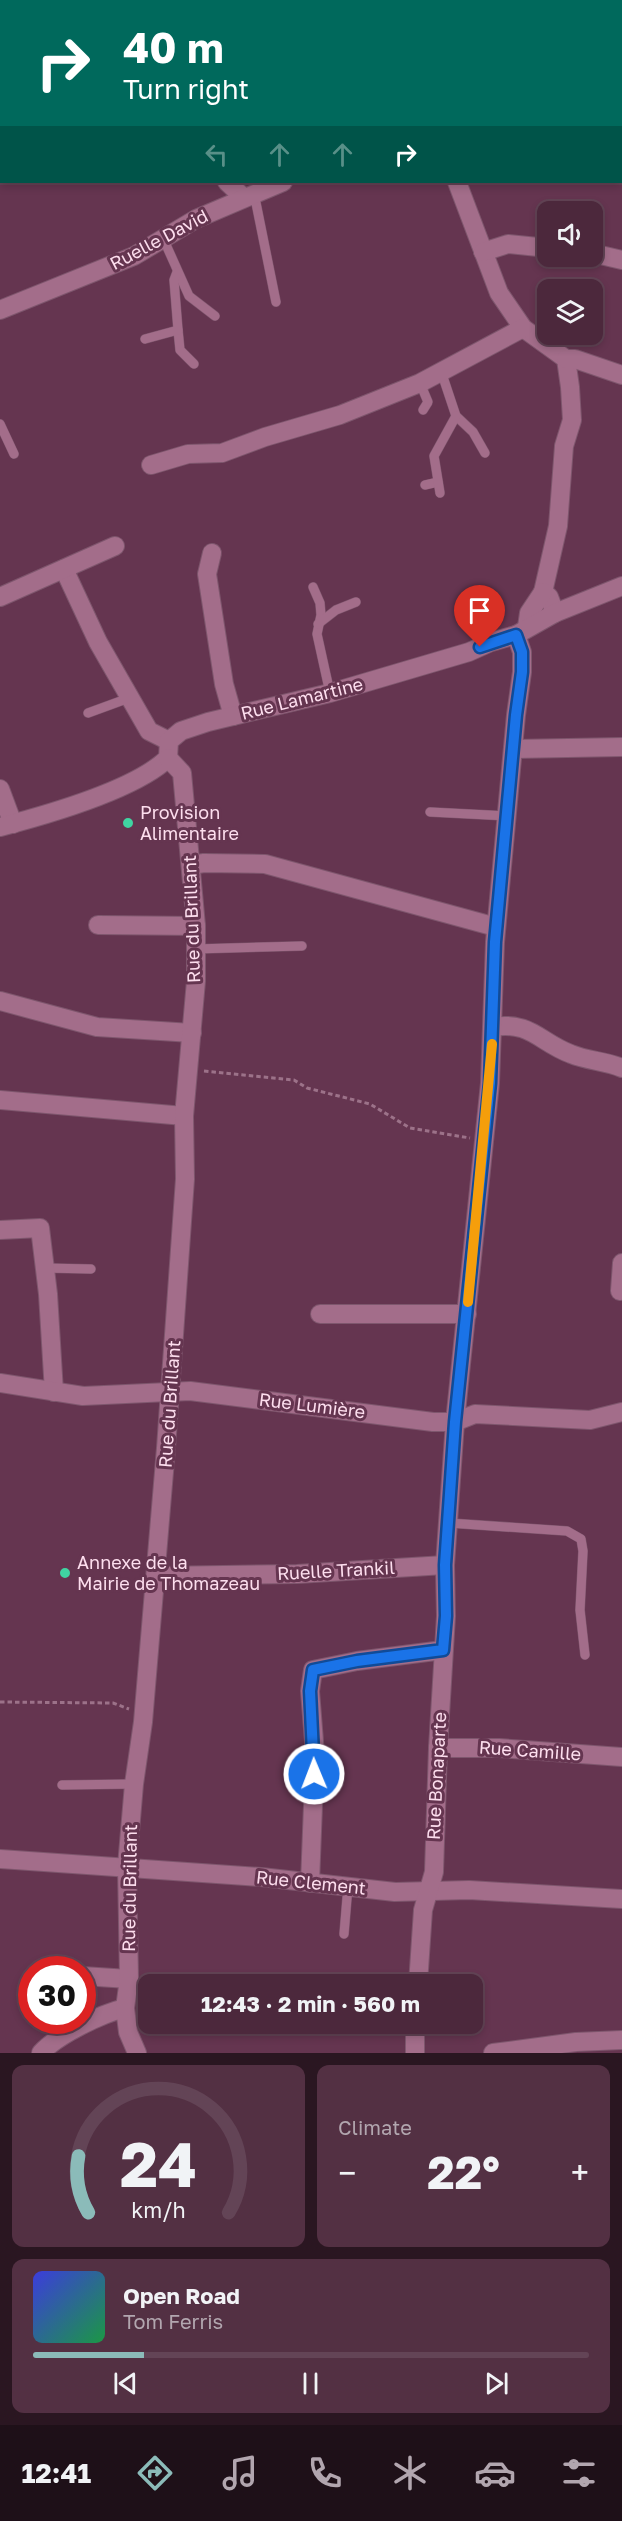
<!DOCTYPE html>
<html lang="en">
<head>
<meta charset="utf-8">
<style>
	:root { --surface:#4c283c; --page:#533043; --text:#f1f3f6; --muted:#b2a6af; --line:#634456; --accent:#8bbbb9 }
	body { margin:0; font-family:"Golos Text",sans-serif; background:var(--page); color:var(--text); height:100vh; display:flex; flex-direction:column; font-size:22px; white-space:nowrap }
	* { box-sizing:border-box; margin:0 }
	p { font-size:20px; color:var(--muted) }
	.icon { flex:none; width:33px; height:33px; fill:none; stroke:currentColor; stroke-width:2; stroke-linecap:round; stroke-linejoin:round }
	.map { position:relative; height:2053px; overflow:hidden }
	.sheet { display:flex; flex-direction:column; gap:12px; padding:12px; background:#2a1621; flex:1 }
	.sheet>* { flex:none }
	.hud { position:absolute; left:0px; top:0px; width:622px; height:183px; box-shadow:0 3px 9px #0003,0 0 0 2px var(--line); background:#00695c; color:#fff; overflow:hidden }
	.tools { position:absolute; left:537px; top:201px; display:grid; gap:12px }
	.tools a { display:grid; place-items:center; width:66px; height:66px; border-radius:12px; background:var(--surface); box-shadow:0 3px 9px #0003,0 0 0 2px var(--line); font-size:30px }
	.speed { position:absolute; left:18px; top:1956px; display:flex; gap:12px; font-size:30px; font-weight:700; text-align:center }
	.speed>* { display:grid; place-content:center; width:78px; height:78px; border-radius:50%; background:var(--surface); box-shadow:0 3px 9px #0003,0 0 0 2px var(--line); line-height:1 }
	.speed .limit { border:9px solid #d22; background:#fff; color:#111 }
	.pin { position:absolute; display:grid; place-items:center; width:51px; height:51px; color:#fff; margin:-62px -26px; border-radius:50% 50% 50% 0; rotate:-45deg; box-shadow:0 0 6px #0007 }
	.pin .icon { rotate:45deg }
	.me { position:absolute; width:66px; margin:-33px; rotate:359deg; stroke-linejoin:round; filter:drop-shadow(0 0 4px #0008) }
	.turn { display:flex; align-items:center; gap:21px; height:126px; padding:0 24px; font-size:27px }
	.turn .icon { width:78px; height:78px; stroke-width:2.5 }
	.turn b { display:block; font-size:42px; line-height:51px }
	.lanes { display:flex; align-items:center; height:57px; padding:0 24px; background:#0003; justify-content:center; gap:30px; direction:ltr }
	.lanes .off { opacity:.35 }
	.big { font-size:45px; font-weight:700; line-height:1.1 }
	.sheet .widget { flex:1; display:flex; flex-direction:column; justify-content:center; gap:9px; min-width:0; padding:0 21px; border-radius:12px; background:var(--page) }
	.sheet .dial { align-items:center; gap:0 }
	.dial svg { height:156px; overflow:visible; fill:none; stroke:var(--line); stroke-width:7; stroke-linecap:round; text-anchor:middle }
	.dial text { fill:var(--text); stroke:none }
	.song { display:flex; align-items:center; gap:18px }
	.cover { width:72px; height:72px; border-radius:9px; background:linear-gradient(135deg,hsl(240 70% 55%),hsl(140 70% 35%)) }
	.played { height:6px; border-radius:3px; background:linear-gradient(90deg,var(--accent) 20%,var(--line) 20%) }
	.keys { display:flex; justify-content:space-around; direction:ltr }
	.heat { display:flex; justify-content:space-between; align-items:center; font-size:33px; direction:ltr }
	.sheet .tiles { flex:1; display:grid; gap:12px; grid-template-columns:1fr 1fr }
	.widget:last-child { grid-column:span 2 }
	.trip { position:absolute; left:138px; top:1974px; width:345px; height:60px; border-radius:12px; background:var(--surface); box-shadow:0 3px 9px #0003,0 0 0 2px var(--line); font-weight:700; line-height:60px; text-align:center }
	.tab-bar { display:flex; height:96px; justify-content:space-around; align-items:center; background:#1e1018; color:var(--muted) }
	.tab-bar .icon { width:42px; height:42px }
	.tab-bar .selected { color:var(--accent) }
	.tab-bar b { font-size:27px; color:var(--text) }
	.map>svg:first-child { display:block }
</style>
</head>
<body>
<div class="map">
<svg width="622" height="2053" viewBox="0 0 622 2053">
	<rect width="100%" height="100%" fill="#653550"/>
	<g fill="none" stroke-linecap="round" stroke-linejoin="round">
		<defs>
			<g id="lane">
				<path d="M 254,193 L 276,302"/>
				<path d="M 163,238 L 189,296 L 215,316"/>
				<path d="M 178,330 L 180,350 L 194,364"/>
				<path d="M 145,339 L 178,330 L 174,280 L 177,272"/>
				<path d="M 441,371 L 456,416 L 473,432 L 485,453"/>
				<path d="M 420,383 L 428,402 L 423,410"/>
				<path d="M 0,424 L 14,454"/>
				<path d="M 425,485 L 438,482"/>
				<path d="M 440,493 L 434,456 L 456,416"/>
				<path d="M 313,587 L 320,603 L 321,615 L 317,634 L 330,693"/>
				<path d="M 318,624 L 336,610 L 356,602"/>
				<path d="M 88,713 L 129,698"/>
				<path d="M 430,812 L 508,816"/>
				<path d="M 195,949 L 302,946"/>
				<path d="M 45,1268 L 91,1269"/>
				<path d="M 449,1523 L 567,1531 L 581,1539 L 583,1551 L 580,1610 L 585,1655"/>
				<path d="M 62,1785 L 134,1784"/>
				<path d="M 344,1934 L 348,1886"/>
			</g>
			<g id="street">
				<path d="M 42,0 L 43,2"/>
				<path d="M 171,0 L 172,2"/>
				<path d="M 438,0 L 438,2"/>
				<path d="M 457,2 L 460,0"/>
				<path d="M 621,43 L 622,43"/>
				<path d="M 0,154 L 2,153"/>
				<path d="M 227,182 L 243,197"/>
				<path d="M 457,182 L 499,293 L 523,328 L 566,359 L 570,387 L 572,420 L 564,446 L 558,526 L 543,592 L 549,597 L 555,613"/>
				<path d="M 483,252 L 508,244 L 548,248"/>
				<path d="M 592,253 L 622,260"/>
				<path d="M 0,310 L 134,256 L 196,219 L 283,182"/>
				<path d="M 566,359 L 575,359 L 622,375"/>
				<path d="M 151,465 L 188,454 L 222,453 L 265,437 L 340,415 L 420,383 L 523,328"/>
				<path d="M 212,553 L 207,574 L 224,684 L 233,716"/>
				<path d="M 64,569 L 98,642 L 149,731 L 169,741"/>
				<path d="M 0,597 L 115,546"/>
				<path d="M 527,627 L 529,613 L 543,592"/>
				<path d="M 513,749 L 622,747"/>
				<path d="M 0,789 L 13,824"/>
				<path d="M 0,827 C 46,815 135,790 168,758 L 169,741 L 181,731 L 208,722 L 330,693 L 469,652 L 491,642 L 516,635 L 555,613 L 622,586"/>
				<path d="M 191,865 L 204,863 L 265,864 L 496,927"/>
				<path d="M 98,925 L 196,926"/>
				<path d="M 0,1001 L 97,1027 L 192,1033"/>
				<path d="M 493,1027 C 531,1021 539,1042 571,1054 C 588,1061 606,1061 622,1068"/>
				<path d="M 0,1100 L 184,1116"/>
				<path d="M 0,1230 L 40,1228 L 48,1294 L 54,1392"/>
				<path d="M 620,1291 L 622,1263"/>
				<path d="M 320,1314 L 467,1314"/>
				<path d="M 0,1383 L 83,1396 L 190,1391 L 433,1422 L 455,1422 L 475,1414 L 590,1420 L 622,1412"/>
				<path d="M 156,1576 L 297,1574 L 445,1565"/>
				<path d="M 438,1748 L 499,1748 L 622,1757"/>
				<path d="M 0,1859 L 261,1877 L 395,1892 L 469,1890 L 622,1899"/>
				<path d="M 310,1883 L 315,1754 L 310,1691 L 313,1670 L 357,1661 L 443,1650"/>
				<path d="M 82,1976 L 129,1979"/>
				<path d="M 418,1984 L 423,1910 L 434,1872 L 438,1748 L 446,1616 L 445,1565 L 455,1422 L 490,1083 L 495,942 L 516,715 L 522,672 L 522,652 L 516,635"/>
				<path d="M 415,2024 L 415,2053"/>
				<path d="M 41,2053 C 57,2035 101,2014 125,2008"/>
				<path d="M 137,2053 L 128,2032 L 125,2008 L 129,1979 L 127,1866 L 134,1784 L 143,1722 L 166,1448 L 185,1179 L 184,1116 L 196,981 L 196,926 L 182,773 L 168,758"/>
				<path d="M 493,2053 L 576,2042 L 622,2040"/>
			</g>
			<path id="secondary" d="M 14,2 L 17,0"/>
		</defs>
		<!-- lane casing -->
		<use href="#lane" stroke="#7e566d" stroke-width="10"/>
		<!-- street casing -->
		<use href="#street" stroke="#7e566d" stroke-width="20"/>
		<!-- secondary casing -->
		<use href="#secondary" stroke="#7e566d" stroke-width="27"/>
		<!-- path -->
		<g stroke="#9c7289" stroke-width="3" stroke-dasharray="4.5 3" stroke-linecap="butt">
			<path d="M 204,1071 L 294,1080 L 307,1088 L 370,1104 L 410,1128 L 470,1138"/>
			<path d="M 0,1702 L 113,1703 L 129,1709"/>
		</g>
		<!-- lane -->
		<use href="#lane" stroke="#a36d8a" stroke-width="9"/>
		<!-- street -->
		<use href="#street" stroke="#a36d8a" stroke-width="18"/>
		<!-- secondary -->
		<use href="#secondary" stroke="#867997" stroke-width="26"/>
	</g>
	<g fill="none" stroke-linecap="round" stroke-linejoin="round">
		<defs>
			<path id="route" d="M 314,1774 L 310,1691 L 313,1670 L 357,1661 L 443,1650 L 446,1616 L 445,1565 L 455,1422 L 490,1083 L 495,942 L 516,715 L 522,672 L 522,652 L 516,635 L 480,647"/>
		</defs>
		<!-- route casing -->
		<use href="#route" stroke="#114b97" stroke-width="15"/>
		<!-- route -->
		<use href="#route" stroke="#1a73e8" stroke-width="10"/>
		<!-- slow -->
		<path stroke="#f59e0b" stroke-width="10" d="M 468,1302 L 492,1044"/>
	</g>
	<!-- markers -->
	<g fill="#40d4a2" stroke="#653550" stroke-width="2">
		<circle cx="128" cy="823" r="6"/>
		<circle cx="65" cy="1573" r="6"/>
	</g>
	<g text-anchor="middle" stroke-width="6" stroke-linejoin="round" paint-order="stroke">
		<!-- street labels -->
		<g font-size="18" fill="#fddeee" stroke="#653550">
			<text transform="translate(159 240) rotate(-28)" y="6">Ruelle David</text>
			<text transform="translate(302 699) rotate(-14)" y="6">Rue Lamartine</text>
			<text transform="translate(192 919) rotate(-92)" y="6">Rue du Brillant</text>
			<text transform="translate(170 1404) rotate(-86)" y="6">Rue du Brillant</text>
			<text transform="translate(312 1406) rotate(7)" y="6">Rue Lumière</text>
			<text transform="translate(336 1571) rotate(-3)" y="6">Ruelle Trankil</text>
			<text transform="translate(530 1751) rotate(4)" y="6">Rue Camille</text>
			<text transform="translate(437 1776) rotate(-87)" y="6">Rue Bonaparte</text>
			<text transform="translate(311 1883) rotate(6)" y="6">Rue Clement</text>
			<text transform="translate(130 1888) rotate(-89)" y="6">Rue du Brillant</text>
		</g>
		<!-- poi labels -->
		<g font-size="18" fill="#fddeee" stroke="#653550" text-anchor="start">
			<text x="140" y="819">Provision<tspan x="140" dy="21">Alimentaire</tspan></text>
			<text x="77" y="1569">Annexe de la<tspan x="77" dy="21">Mairie de Thomazeau</tspan></text>
		</g>
	</g>
</svg>
<div class="tools">
<a><svg class="icon" aria-label="sound" viewBox="0 0 24 24"><path d="M4 9h4l5-4v14l-5-4H4zM17 9q2 3 0 6"/></svg></a>
<a><svg class="icon" aria-label="layers" viewBox="0 0 24 24"><path d="M12 4l9 5-9 5-9-5zM3 14l9 5 9-5"/></svg></a>
</div>
<div class="speed"><div class="limit">30</div></div>
<div class="pin" style="left:480px;top:647px;background:#d93025"><svg class="icon" aria-label="arrive" viewBox="0 0 24 24"><path d="M6 21V4h12l-3 4 3 4H6"/></svg></div>
<svg class="me" style="left:314px;top:1774px" viewBox="-20 -20 40 40"><circle r="17" fill="#1a73e8" stroke="#fff" stroke-width="3"/><path d="M0-11L8 9 0 5-8 9z" fill="#fff"/></svg>
<div class="trip">12:43 · 2 min · 560 m</div>
<div class="hud">
<div class="turn"><svg class="icon" aria-label="right" viewBox="0 0 24 24"><path d="M7 20v-9h11M14 6l5 5-5 5"/></svg><div><b>40 m</b>Turn right</div></div>
<div class="lanes"><svg class="icon off" aria-label="left" viewBox="0 0 24 24"><path d="M17 20v-9H6M10 6l-5 5 5 5"/></svg><svg class="icon off" aria-label="ahead" viewBox="0 0 24 24"><path d="M12 20V5M6 11l6-6 6 6"/></svg><svg class="icon off" aria-label="ahead" viewBox="0 0 24 24"><path d="M12 20V5M6 11l6-6 6 6"/></svg><svg class="icon" aria-label="right" viewBox="0 0 24 24"><path d="M7 20v-9h11M14 6l5 5-5 5"/></svg></div>
</div>
</div>
<section class="sheet">
<div class="tiles">
<div class="widget dial"><svg viewBox="0 0 100 80">
<path d="M14 69A42 42 0 1 1 86 69"/>
<path d="M14 69A42 42 0 0 1 9 40" stroke="#8bbbb9"/>
<text x="50" y="56" font-size="32" font-weight="700">24</text>
<text x="50" y="72" font-size="11">km/h</text>
</svg></div>
<div class="widget"><p>Climate</p>
<div class="heat"><a>−</a><b class="big">22°</b><a>+</a></div>
</div>
<div class="widget">
<div class="song"><i class="cover"></i><div><b>Open Road</b><p>Tom Ferris</p></div></div>
<div class="played"></div>
<div class="keys"><svg class="icon" aria-label="previous" viewBox="0 0 24 24"><path d="M18 5L8 12l10 7zM5 5v14"/></svg><svg class="icon" aria-label="pause" viewBox="0 0 24 24"><path d="M8 5v14M16 5v14"/></svg><svg class="icon" aria-label="next" viewBox="0 0 24 24"><path d="M6 5l10 7-10 7zM19 5v14"/></svg></div>
</div>
</div>
</section>
<nav class="tab-bar">
<b>12:41</b>
<svg class="icon selected" aria-label="directions" viewBox="0 0 24 24"><path d="M12 3l9 9-9 9-9-9zM9 14v-3h6M13 9l2 2-2 2"/></svg>
<svg class="icon" aria-label="music" viewBox="0 0 24 24"><path d="M9 18V5l10-2v13"/><circle cx="6" cy="18" r="3"/><circle cx="16" cy="16" r="3"/></svg>
<svg class="icon" aria-label="phone" viewBox="0 0 24 24"><path d="M5 4h4l2 5-3 2q2 4 5 5l2-3 5 2v4C11 20 4 13 5 4z"/></svg>
<svg class="icon" aria-label="climate" viewBox="0 0 24 24"><path d="M12 3v18M4 7l16 10M4 17L20 7"/></svg>
<svg class="icon" aria-label="car" viewBox="0 0 24 24"><path d="M5 17H2v-5l4-1 3-4h7l3 4 3 1v5h-3M9 17h6M6 11h13"/><circle cx="7" cy="17" r="2"/><circle cx="17" cy="17" r="2"/></svg>
<svg class="icon" aria-label="filters" viewBox="0 0 24 24"><path d="M4 7h16M4 17h16"/><circle cx="9" cy="7" r="2"/><circle cx="15" cy="17" r="2"/></svg>
</nav>
</body>
</html>
